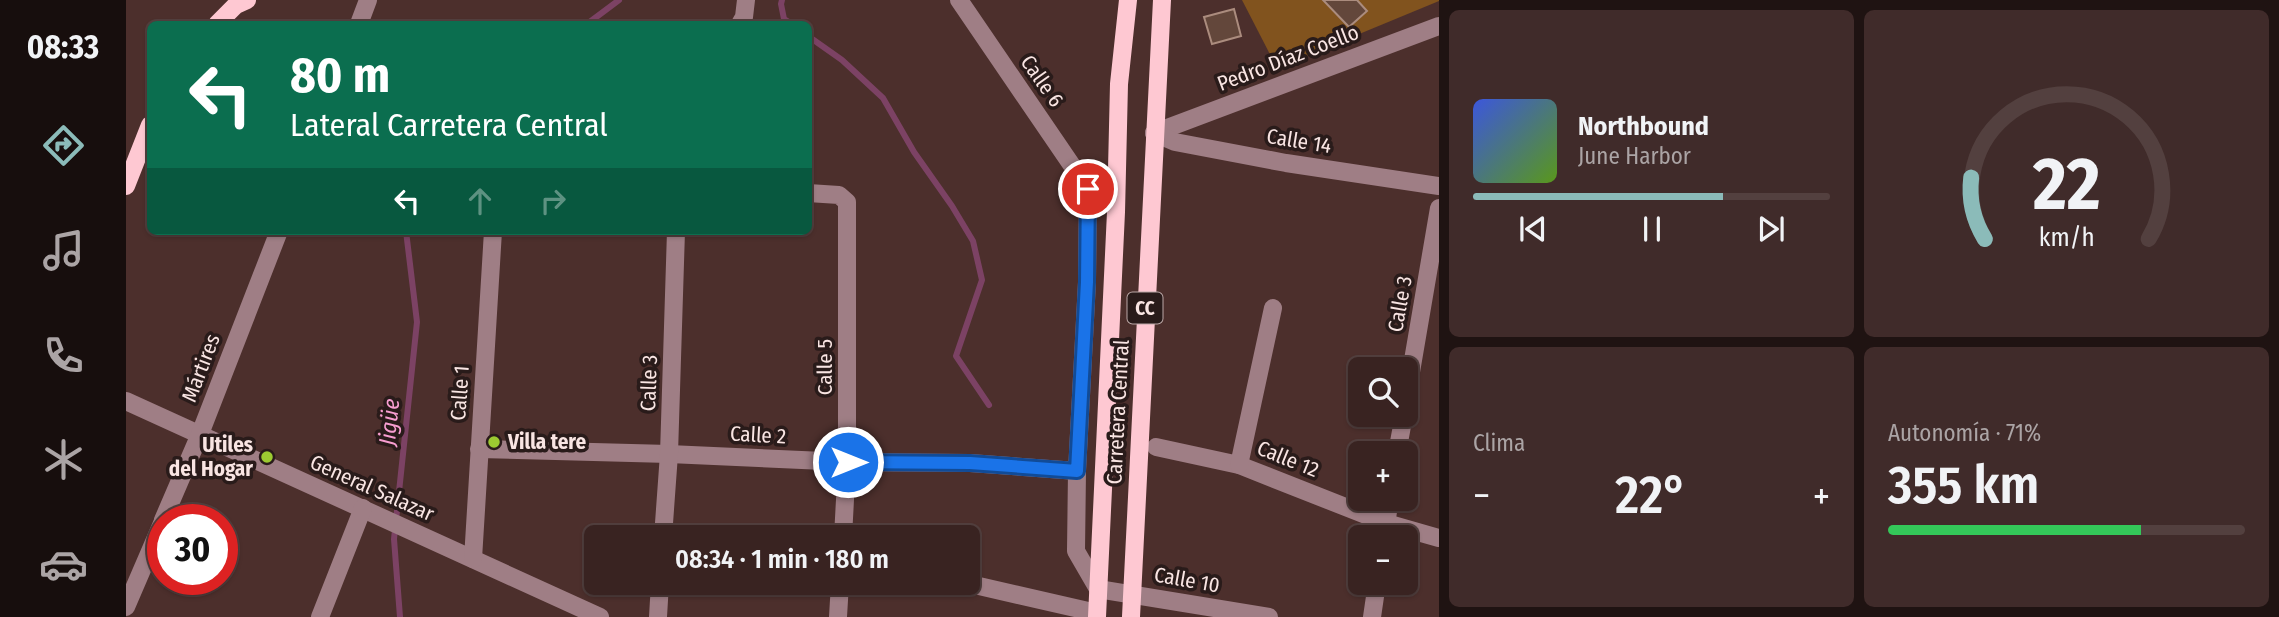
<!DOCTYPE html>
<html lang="es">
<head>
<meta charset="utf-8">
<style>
	:root { --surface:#392321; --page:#402b2a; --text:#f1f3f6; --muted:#aba4a5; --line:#53403f; --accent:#8bbbb9 }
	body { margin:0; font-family:"Fira Sans Condensed",sans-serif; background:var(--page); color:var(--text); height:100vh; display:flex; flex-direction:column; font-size:26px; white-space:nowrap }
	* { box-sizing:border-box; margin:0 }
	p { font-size:23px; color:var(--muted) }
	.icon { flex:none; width:38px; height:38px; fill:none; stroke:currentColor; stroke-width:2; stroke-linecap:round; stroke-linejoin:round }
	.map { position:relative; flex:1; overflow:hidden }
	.panel { display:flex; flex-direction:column; gap:10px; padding:10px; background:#1f1312; width:840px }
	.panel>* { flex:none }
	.banner { position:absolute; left:21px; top:21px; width:665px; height:214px; border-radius:10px; box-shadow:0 2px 5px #0004,0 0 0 2px var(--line); background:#0b6e4f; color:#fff; overflow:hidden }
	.tools { position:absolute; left:1222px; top:357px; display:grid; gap:14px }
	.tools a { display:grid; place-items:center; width:70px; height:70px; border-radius:10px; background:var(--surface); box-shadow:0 2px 5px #0004,0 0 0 2px var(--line); font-size:35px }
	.speed { position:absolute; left:21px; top:504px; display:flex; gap:14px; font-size:35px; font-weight:700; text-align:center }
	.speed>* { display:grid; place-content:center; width:91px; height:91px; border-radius:50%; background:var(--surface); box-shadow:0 2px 5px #0004,0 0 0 2px var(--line); line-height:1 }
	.speed .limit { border:10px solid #d22; background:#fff; color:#111 }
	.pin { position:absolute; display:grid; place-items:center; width:60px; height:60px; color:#fff; margin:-30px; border:4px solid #fff; border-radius:50%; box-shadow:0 2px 7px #0007 }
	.me { position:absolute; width:77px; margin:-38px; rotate:90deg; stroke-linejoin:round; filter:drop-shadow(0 0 5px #0008) }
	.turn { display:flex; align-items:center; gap:24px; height:147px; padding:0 28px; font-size:32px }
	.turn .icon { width:91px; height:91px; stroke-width:2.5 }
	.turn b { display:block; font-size:49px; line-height:60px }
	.lanes { display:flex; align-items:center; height:66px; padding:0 28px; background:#0003; justify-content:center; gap:35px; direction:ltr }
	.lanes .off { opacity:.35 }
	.big { font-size:52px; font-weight:600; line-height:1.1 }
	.panel .widget { flex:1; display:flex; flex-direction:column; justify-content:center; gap:10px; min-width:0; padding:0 24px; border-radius:10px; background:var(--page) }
	.panel .dial { align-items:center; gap:0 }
	.dial svg { height:182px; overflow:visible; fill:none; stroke:var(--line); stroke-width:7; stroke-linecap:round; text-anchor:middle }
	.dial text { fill:var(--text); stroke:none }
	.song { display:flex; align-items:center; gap:21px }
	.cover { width:84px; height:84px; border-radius:10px; background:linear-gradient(135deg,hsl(230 70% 55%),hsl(90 70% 35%)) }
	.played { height:7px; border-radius:4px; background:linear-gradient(90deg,var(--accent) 70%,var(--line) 70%) }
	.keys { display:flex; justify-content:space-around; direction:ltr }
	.heat { display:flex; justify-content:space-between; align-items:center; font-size:38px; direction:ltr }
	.charge { height:10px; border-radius:5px; background:linear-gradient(90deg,#34c759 71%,var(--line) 0) }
	.panel .tiles { flex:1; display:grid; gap:10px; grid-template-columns:repeat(2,1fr) }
	.trip { position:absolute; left:458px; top:525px; width:396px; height:70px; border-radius:10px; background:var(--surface); box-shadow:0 2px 5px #0004,0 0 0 2px var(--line); font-weight:600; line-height:70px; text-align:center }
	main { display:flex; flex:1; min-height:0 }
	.dock { display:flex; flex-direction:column; width:126px; justify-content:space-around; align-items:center; background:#170e0d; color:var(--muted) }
	.dock .icon { width:49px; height:49px }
	.dock .active { color:var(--accent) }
	.dock b { font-size:32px; color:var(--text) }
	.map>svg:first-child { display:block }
</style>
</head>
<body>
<main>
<nav class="dock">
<b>08:33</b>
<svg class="icon active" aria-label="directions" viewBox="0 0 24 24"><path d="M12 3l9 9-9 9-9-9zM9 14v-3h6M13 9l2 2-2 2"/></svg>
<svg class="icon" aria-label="music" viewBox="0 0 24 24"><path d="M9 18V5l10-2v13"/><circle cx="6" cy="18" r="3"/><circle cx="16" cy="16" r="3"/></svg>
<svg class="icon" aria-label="phone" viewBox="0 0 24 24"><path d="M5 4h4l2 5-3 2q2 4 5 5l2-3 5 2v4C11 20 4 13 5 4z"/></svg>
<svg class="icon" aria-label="climate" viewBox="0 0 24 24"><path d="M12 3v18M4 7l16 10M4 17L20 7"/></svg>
<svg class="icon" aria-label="car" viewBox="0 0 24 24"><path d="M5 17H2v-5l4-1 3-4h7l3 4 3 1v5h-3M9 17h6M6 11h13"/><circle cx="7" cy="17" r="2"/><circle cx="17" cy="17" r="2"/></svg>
</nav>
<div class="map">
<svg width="1313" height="617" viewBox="0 0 1313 617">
	<rect width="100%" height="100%" fill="#4c2f2c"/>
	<!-- green -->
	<path fill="#81531e" d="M 1116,0 L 1313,0 L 1313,1 L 1151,68 Z"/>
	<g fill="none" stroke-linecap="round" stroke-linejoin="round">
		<!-- stream -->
		<g stroke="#7c4264" stroke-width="6">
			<path d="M 656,0 L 655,4 L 658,19 L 666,24"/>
			<path d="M 461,24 L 493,0"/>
			<path d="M 682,36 L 716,60 L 757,98 L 788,152 L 826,206 L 847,241 L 856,280 L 830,356 L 863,405"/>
			<path d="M 274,617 L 268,539 L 291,322 L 280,231"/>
		</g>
	</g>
	<!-- building -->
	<g fill="#63473b" stroke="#ab8c7e" stroke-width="2">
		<path d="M 1197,0 L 1231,0 L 1241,11 L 1223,27 Z"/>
		<path d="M 1108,9 L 1115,36 L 1086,44 L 1078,17 Z"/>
	</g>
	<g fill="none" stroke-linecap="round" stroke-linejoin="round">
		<!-- minor -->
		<g stroke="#9f7e85" stroke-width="18">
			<path d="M 833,0 L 962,189 L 961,282 L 951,471 L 950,551 L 972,589 L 1143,617"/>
			<path d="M 233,24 L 242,0"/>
			<path d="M 614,24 L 618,17 L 620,0"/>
			<path d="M 1028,133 L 1313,26"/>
			<path d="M 1028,133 L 1049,142 L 1160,163 L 1313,186"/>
			<path d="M 682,193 L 713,195 L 721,202 L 721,462 L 717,537"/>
			<path d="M 0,401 L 474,617"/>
			<path d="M 1279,407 L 1313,208"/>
			<path d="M 1030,447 L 1113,465 L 1260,523 L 1313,538"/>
			<path d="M 353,449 L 543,454 L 721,462 L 844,463 L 951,471"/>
			<path d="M 1271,453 L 1278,415"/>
			<path d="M 1113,465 L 1147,308"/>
			<path d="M 37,520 L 74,434 L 153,231"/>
			<path d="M 537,537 L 543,454 L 550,231"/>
			<path d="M 1258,537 L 1264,499"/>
			<path d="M 347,559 L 367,231"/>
			<path d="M 840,583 L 971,613"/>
			<path d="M 0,607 L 37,521"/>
			<path d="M 194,617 L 237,508"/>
			<path d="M 532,617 L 534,583"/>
			<path d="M 712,617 L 714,583"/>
			<path d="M 1246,617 L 1251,583"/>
		</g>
		<!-- major -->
		<g stroke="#fec8d2" stroke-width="18">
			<path d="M 91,24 L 110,5 L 121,0"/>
			<path d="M 0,186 L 24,125"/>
			<path d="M 971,617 L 990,212 L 993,84 L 1002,0"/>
			<path d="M 1005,617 L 1036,0"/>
		</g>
	</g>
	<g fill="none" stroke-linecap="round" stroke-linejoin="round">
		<defs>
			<path id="route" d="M 722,462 L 844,463 L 951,471 L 961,282 L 962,189"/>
		</defs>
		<!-- route casing -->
		<use href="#route" stroke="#114b97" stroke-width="18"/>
		<!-- route -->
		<use href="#route" stroke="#1a73e8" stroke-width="12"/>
	</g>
	<!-- markers -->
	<g fill="#9cca31" stroke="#291b1a" stroke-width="2.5">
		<circle cx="368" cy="442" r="7"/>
		<circle cx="141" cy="457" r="7"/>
	</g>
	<g text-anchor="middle" stroke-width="7" stroke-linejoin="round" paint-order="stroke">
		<!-- shield labels -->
		<rect fill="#291b1a" stroke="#bba8a7" stroke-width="2" x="1001.5" y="292.5" width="35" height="31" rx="5"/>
		<g font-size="19" font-weight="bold" fill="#f9e5e3">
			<text x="1019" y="315">CC</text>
		</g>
		<!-- street labels -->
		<g font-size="21" fill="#f9e5e3" stroke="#291b1a">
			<text transform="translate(1162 58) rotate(-21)" y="7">Pedro Díaz Coello</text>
			<text transform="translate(916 81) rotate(55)" y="7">Calle 6</text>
			<text transform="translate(1173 141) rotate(9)" y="7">Calle 14</text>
			<text transform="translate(1274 304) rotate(-80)" y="7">Calle 3</text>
			<text transform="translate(699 367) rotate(-90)" y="7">Calle 5</text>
			<text transform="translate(75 368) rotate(-69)" y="7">Mártires</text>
			<text transform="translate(523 383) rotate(-88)" y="7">Calle 3</text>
			<text transform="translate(334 393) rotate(-86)" y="7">Calle 1</text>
			<text transform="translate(992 412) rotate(-87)" y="7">Carretera Central</text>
			<text transform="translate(632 435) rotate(3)" y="7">Calle 2</text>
			<text transform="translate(1162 459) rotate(22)" y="7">Calle 12</text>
			<text transform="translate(246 488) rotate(24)" y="7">General Salazar</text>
			<text transform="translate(1061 580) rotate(10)" y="7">Calle 10</text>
		</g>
		<!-- poi labels -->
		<g font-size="21" font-weight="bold" fill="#f9e5e3" stroke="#291b1a" text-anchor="start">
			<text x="382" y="449">Villa tere</text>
			<text x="127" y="452" text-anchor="end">Utiles<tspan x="127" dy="24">del Hogar</tspan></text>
		</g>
		<!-- water labels -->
		<g font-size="23" font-style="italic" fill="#f89ed1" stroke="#291b1a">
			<text transform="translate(263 422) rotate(-84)" y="8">Jigüe</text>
		</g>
	</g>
</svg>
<div class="tools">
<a><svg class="icon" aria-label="search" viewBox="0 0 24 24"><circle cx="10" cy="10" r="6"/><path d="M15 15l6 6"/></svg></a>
<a>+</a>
<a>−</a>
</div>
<div class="speed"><div class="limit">30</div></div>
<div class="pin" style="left:962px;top:189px;background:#d93025"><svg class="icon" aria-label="arrive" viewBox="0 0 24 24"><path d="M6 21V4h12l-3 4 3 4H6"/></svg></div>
<svg class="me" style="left:722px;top:462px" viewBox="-20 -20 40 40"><circle r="17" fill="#1a73e8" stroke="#fff" stroke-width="3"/><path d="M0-11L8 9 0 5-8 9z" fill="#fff"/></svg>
<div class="trip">08:34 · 1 min · 180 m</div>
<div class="banner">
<div class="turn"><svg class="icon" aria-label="left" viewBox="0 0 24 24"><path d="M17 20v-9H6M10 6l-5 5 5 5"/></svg><div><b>80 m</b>Lateral Carretera Central</div></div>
<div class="lanes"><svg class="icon" aria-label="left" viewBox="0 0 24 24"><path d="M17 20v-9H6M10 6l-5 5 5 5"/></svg><svg class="icon off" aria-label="ahead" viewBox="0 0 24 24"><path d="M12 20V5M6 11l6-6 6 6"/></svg><svg class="icon off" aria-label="right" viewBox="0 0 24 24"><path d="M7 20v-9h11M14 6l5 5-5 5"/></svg></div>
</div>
</div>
<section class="panel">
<div class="tiles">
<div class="widget">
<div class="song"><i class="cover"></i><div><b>Northbound</b><p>June Harbor</p></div></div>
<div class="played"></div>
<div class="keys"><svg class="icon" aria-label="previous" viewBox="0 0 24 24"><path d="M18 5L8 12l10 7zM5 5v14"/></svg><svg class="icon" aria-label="pause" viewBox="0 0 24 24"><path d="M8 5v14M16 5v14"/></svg><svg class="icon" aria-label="next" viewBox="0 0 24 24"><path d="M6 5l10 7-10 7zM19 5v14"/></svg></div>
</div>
<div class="widget dial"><svg viewBox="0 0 100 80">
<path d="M14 69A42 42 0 1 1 86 69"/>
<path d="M14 69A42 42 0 0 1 8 42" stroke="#8bbbb9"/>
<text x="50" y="56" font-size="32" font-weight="700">22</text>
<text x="50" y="72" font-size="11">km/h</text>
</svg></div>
<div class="widget"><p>Clima</p>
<div class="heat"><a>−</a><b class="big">22°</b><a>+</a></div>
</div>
<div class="widget"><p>Autonomía · 71%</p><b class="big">355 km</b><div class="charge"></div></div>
</div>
</section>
</main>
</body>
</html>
